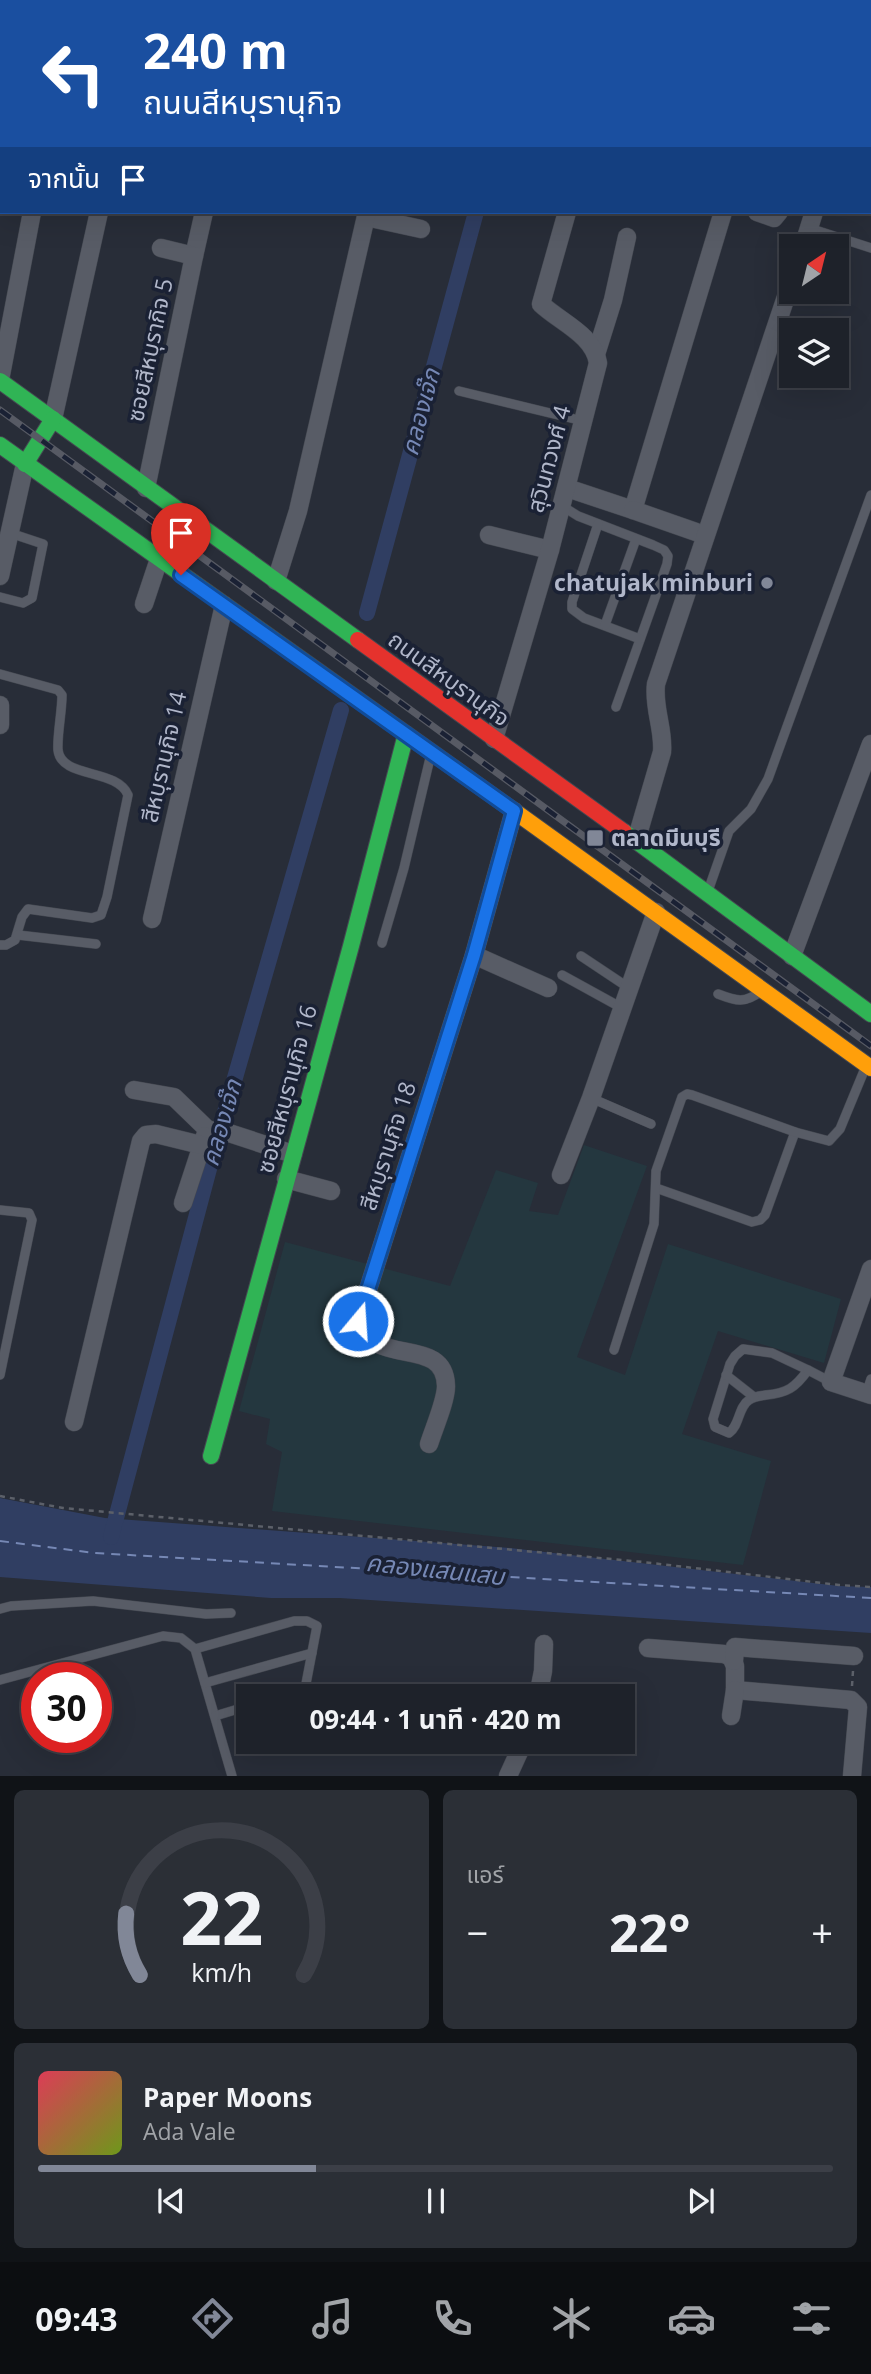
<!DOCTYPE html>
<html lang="th">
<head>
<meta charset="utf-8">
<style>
	:root { --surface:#1e222a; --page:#2b2f36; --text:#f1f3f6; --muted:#a1a4a8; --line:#3c3f47; --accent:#818797 }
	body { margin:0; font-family:"Open Sans","Noto Sans Thai",sans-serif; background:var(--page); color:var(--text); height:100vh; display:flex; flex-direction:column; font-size:26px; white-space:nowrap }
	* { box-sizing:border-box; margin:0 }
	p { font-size:23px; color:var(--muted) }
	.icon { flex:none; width:38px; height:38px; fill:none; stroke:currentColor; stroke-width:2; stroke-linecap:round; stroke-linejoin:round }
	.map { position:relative; height:1776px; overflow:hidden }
	.drawer { display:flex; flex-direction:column; gap:14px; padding:14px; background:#101317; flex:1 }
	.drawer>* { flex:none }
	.banner { position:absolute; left:0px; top:0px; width:872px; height:214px; box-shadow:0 7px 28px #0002,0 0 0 2px var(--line); background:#1a4fa0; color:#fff; overflow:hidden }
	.needle { width:46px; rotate:35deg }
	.controls { position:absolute; left:779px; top:234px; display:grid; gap:14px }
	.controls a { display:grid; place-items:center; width:70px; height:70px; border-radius:0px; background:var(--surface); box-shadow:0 7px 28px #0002,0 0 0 2px var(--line); font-size:35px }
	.speed { position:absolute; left:21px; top:1662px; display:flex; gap:14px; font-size:35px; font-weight:700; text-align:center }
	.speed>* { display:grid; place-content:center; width:91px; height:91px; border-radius:50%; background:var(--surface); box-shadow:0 7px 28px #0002,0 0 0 2px var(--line); line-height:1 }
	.speed .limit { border:10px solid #d22; background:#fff; color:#111 }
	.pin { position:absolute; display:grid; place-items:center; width:60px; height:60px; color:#fff; margin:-72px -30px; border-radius:50% 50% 50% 0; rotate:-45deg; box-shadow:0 0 7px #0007 }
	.pin .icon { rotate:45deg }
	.me { position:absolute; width:77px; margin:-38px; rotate:18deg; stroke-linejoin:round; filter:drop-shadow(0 0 5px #0008) }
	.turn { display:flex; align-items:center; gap:24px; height:147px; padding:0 28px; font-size:32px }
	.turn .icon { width:91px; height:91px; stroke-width:2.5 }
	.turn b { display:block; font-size:49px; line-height:60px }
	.then { display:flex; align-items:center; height:66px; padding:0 28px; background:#0003; gap:14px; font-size:26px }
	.big { font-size:52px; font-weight:700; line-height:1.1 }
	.drawer .tile { flex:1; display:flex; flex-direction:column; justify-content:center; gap:10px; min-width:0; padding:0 24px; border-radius:10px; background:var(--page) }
	.drawer .dial { align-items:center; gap:0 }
	.dial svg { height:182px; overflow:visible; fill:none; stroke:var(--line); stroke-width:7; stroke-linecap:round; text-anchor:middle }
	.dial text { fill:var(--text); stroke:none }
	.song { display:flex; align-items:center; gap:21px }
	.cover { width:84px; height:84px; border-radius:10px; background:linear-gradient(135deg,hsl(350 70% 55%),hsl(80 70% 35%)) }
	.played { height:7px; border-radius:4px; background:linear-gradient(90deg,var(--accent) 35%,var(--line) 35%) }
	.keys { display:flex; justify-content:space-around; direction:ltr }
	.heat { display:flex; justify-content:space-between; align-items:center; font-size:38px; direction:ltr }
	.drawer .tiles { flex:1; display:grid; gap:14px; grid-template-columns:1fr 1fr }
	.tile:last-child { grid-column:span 2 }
	.trip { position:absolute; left:236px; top:1684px; width:399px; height:70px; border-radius:0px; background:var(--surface); box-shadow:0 7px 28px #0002,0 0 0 2px var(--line); font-weight:700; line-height:70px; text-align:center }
	.menu { display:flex; height:112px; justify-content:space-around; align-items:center; background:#0c0e11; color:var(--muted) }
	.menu .icon { width:49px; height:49px }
	.menu .current { color:var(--accent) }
	.menu b { font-size:32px; color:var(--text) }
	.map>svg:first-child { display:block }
</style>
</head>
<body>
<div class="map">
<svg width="871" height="1776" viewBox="0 0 871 1776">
	<rect width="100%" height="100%" fill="#282d38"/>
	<!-- green -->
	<path fill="#24373f" d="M 584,1145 L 647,1166 L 577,1357 L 625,1375 L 668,1244 L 841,1299 L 824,1363 L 718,1331 L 682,1434 L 771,1461 L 743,1565 L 272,1511 L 282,1452 L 266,1444 L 270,1419 L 239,1411 L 285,1242 L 450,1286 L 496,1170 L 538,1183 L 529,1211 L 558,1215 Z"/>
	<!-- water -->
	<path fill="#303e62" d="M 0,1498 L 105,1518 L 510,1548 L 839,1586 L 871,1587 L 871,1633 L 340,1598 L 271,1598 L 0,1577 Z"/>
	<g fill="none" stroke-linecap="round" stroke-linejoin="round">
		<!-- canal -->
		<g stroke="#303e62" stroke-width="16">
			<path d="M 533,2 L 533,0"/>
			<path d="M 367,613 L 476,212"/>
			<path d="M 111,1537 L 213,1154 L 341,710"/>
		</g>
		<!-- ferry -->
		<path stroke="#7688b5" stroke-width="2" stroke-dasharray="9 7" stroke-linecap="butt" d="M 0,1541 L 95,1553 L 871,1598"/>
		<defs>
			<g id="lane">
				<path d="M 675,0 L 681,2"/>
				<path d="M 870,174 L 871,174"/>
				<path d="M 809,228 L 871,248"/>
				<path d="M 459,391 L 583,421"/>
				<path d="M 562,506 L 578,516 L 653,545 L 664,550 L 668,556 L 667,564 L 616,707"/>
				<path d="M 598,524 L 572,602 L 572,609 L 584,618 L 640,639"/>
				<path d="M 0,597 L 23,603 L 32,598 L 43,544 L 10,533"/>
				<path d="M 605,625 L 636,539"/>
				<path d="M 0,674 L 58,690 L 62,695 C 62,712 57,735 58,750 C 61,779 117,768 128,795 L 107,897 L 101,915 L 92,918 L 28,909 L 22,917 L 15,940 L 6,945 L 0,945"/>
				<path d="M 708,891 L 729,831 L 751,809 L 768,779 L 871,495"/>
				<path d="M 18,935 L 96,944"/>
				<path d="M 382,943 L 404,868 L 431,754"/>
				<path d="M 581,956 L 629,988"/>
				<path d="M 562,975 L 622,1008"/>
				<path d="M 718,994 C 736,1001 745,1004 761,991"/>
				<path d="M 591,1098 L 651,1124"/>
				<path d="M 656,1188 L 752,1222 L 760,1220 L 765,1215 L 795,1132"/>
				<path d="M 0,1210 L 29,1213 L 32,1220 L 0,1375"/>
				<path d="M 743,1349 L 772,1353 L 808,1370 C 795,1388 787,1393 766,1395 C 760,1396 755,1396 749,1400 C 738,1407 740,1425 729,1433 L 715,1427 L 713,1419 L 730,1364 L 735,1356 Z"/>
				<path d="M 614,1350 L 654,1224 L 656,1171 L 682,1097 L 687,1094 L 692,1095 L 795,1132 L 829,1141 L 840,1129 L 866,1066"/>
				<path d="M 808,1370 L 831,1382"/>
				<path d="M 726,1375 L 754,1397"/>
				<path d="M 866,1394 L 871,1379"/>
				<path d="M 0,1609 L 11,1606 L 93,1601 L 206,1614 L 231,1613"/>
				<path d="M 195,1649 L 294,1621 L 307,1621 L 317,1626 L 305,1689 L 282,1696"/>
				<path d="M 0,1680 L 163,1636 L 181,1638 L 195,1649 L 232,1776"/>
				<path d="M 205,1683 L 312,1653"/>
				<path d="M 215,1716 L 248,1706"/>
			</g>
			<g id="street">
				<path d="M 70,2 L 71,0"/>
				<path d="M 133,2 L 134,0"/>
				<path d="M 626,2 L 626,0"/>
				<path d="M 785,2 L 785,0"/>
				<path d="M 817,2 L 818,0"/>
				<path d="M 847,2 L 848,0"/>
				<path d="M 870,42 L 871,38"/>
				<path d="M 870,206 L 871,206"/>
				<path d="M 757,212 L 774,218 L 779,212"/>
				<path d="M 366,217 L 421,229"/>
				<path d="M 803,247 L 814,212"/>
				<path d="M 194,256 L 204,212"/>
				<path d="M 597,351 L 613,300 L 627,237"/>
				<path d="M 0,380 L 32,212"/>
				<path d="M 53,419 L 99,212"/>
				<path d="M 146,488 L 194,256 L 161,248"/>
				<path d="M 567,488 L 633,510 L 723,212"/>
				<path d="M 633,510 L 696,532"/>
				<path d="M 489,535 L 550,550"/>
				<path d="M 0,576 L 25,464"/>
				<path d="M 276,581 L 298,511 L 367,212"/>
				<path d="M 144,604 L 159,559"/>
				<path d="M 0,705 L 0,725"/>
				<path d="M 494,739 L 550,550 L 598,363 C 594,335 560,322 541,304 L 567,212"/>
				<path d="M 636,841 L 662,752 C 664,729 653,708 656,684 L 791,282"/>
				<path d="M 152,919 L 224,605"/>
				<path d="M 474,955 L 548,988"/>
				<path d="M 792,956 L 871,744"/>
				<path d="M 134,1090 L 174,1097 L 208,1130 L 223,1131 L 293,1154"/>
				<path d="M 561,1175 L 591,1098 L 656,912"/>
				<path d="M 286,1179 L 331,1191"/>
				<path d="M 183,1203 L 205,1136"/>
				<path d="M 871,1269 L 831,1382 L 871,1395"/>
				<path d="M 74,1422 L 141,1141 L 146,1135 L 156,1134 L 201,1145"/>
				<path d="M 429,1444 C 434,1428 446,1401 446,1386 C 445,1334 373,1369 358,1321 L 474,955 L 514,811"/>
				<path d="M 648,1648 L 724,1654 L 731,1657 L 735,1666 L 735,1690 L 851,1700 L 858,1707 L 852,1776"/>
				<path d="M 734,1661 L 735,1647 L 854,1656"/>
				<path d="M 538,1696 L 543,1671 L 544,1644"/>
				<path d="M 731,1716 L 735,1690"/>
				<path d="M 508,1776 L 524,1741"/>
			</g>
			<g id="fast">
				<path d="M 0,381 L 358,640"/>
				<path d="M 0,445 L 510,808"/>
				<path d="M 25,464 L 53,419"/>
				<path d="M 624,832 L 871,1014"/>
				<path d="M 211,1456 L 351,946 L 406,734"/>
			</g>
			<path id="slow" d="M 510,808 L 871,1068"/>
			<path id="jam" d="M 358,640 L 624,832"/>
		</defs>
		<!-- lane casing -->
		<use href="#lane" stroke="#444851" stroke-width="10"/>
		<!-- street casing -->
		<use href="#street" stroke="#444851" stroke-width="19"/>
		<!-- fast casing -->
		<use href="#fast" stroke="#444851" stroke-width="18"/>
		<!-- slow casing -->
		<use href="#slow" stroke="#444851" stroke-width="18"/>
		<!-- jam casing -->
		<use href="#jam" stroke="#444851" stroke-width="18"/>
		<!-- path -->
		<g stroke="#5c6069" stroke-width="2.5" stroke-dasharray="5 5" stroke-linecap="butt">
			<path d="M 0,1496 L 63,1508 L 643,1562 L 839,1585 L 871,1587"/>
			<path d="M 852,1686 L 853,1671"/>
		</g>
		<!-- lane -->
		<use href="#lane" stroke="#585c66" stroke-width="9"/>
		<!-- street -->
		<use href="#street" stroke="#585c66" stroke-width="18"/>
		<!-- fast -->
		<use href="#fast" stroke="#30b455" stroke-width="16"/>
		<!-- slow -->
		<use href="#slow" stroke="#ff9f0a" stroke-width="16"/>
		<!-- jam -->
		<use href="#jam" stroke="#e5322d" stroke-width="16"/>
		<defs>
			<path id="rail" d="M 0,410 L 871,1046"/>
		</defs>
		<!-- rail casing -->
		<use href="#rail" stroke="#575a64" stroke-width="7"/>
		<!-- rail -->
		<use href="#rail" stroke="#1a2134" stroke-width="4.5" stroke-dasharray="13" stroke-linecap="butt"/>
	</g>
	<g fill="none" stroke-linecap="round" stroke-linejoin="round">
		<defs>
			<path id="route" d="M 181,575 L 514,811 L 474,955 L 358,1321"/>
		</defs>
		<!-- route casing -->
		<use href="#route" stroke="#114b97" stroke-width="18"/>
		<!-- route -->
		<use href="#route" stroke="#1a73e8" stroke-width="12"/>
	</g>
	<!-- markers -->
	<g fill="#818797" stroke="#1a2134" stroke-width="2.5">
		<circle cx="767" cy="583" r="7"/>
		<rect x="586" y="829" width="18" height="18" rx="3.5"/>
	</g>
	<g text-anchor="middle" stroke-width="7" stroke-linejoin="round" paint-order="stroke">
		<!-- street labels -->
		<g font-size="23" fill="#b1b7ca" stroke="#1a2134">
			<text transform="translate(150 350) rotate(-78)" y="8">ซอยสีหบุรากิจ 5</text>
			<text transform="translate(549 459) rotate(-75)" y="8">สุวินทวงศ์ 4</text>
			<text transform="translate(449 679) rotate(36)" y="8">ถนนสีหบุรานุกิจ</text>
			<text transform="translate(164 757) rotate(-77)" y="8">สีหบุรานุกิจ 14</text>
			<text transform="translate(287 1089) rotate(-75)" y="8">ซอยสีหบุรานุกิจ 16</text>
			<text transform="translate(388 1146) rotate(-72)" y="8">สีหบุรานุกิจ 18</text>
		</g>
		<!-- poi labels -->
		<g font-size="23" font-weight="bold" fill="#b1b7ca" stroke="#1a2134" text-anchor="end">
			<text x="753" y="591">chatujak minburi</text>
			<text x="611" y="846" text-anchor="start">ตลาดมีนบุรี</text>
		</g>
		<!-- water labels -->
		<g font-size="24" font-style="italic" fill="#7688b5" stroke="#1a2134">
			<text transform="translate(421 412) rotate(-75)" y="8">คลองเจ๊ก</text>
			<text transform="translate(222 1123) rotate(-74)" y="8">คลองเจ๊ก</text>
			<text transform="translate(435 1570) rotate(6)" y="8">คลองแสนแสบ</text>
		</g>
	</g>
</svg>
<div class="controls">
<a><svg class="needle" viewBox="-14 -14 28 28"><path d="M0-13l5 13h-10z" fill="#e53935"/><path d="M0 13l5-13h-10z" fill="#a1a4a8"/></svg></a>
<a><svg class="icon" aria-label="layers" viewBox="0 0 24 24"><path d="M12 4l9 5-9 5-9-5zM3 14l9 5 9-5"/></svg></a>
</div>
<div class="speed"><div class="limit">30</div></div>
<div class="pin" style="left:181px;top:575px;background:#d93025"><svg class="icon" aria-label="arrive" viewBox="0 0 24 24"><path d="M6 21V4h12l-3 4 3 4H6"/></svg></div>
<svg class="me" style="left:358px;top:1321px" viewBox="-20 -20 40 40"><circle r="17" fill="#1a73e8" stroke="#fff" stroke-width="3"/><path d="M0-11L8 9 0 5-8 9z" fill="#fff"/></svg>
<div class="trip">09:44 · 1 นาที · 420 m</div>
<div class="banner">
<div class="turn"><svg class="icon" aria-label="left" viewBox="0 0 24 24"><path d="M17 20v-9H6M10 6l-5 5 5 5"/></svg><div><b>240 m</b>ถนนสีหบุรานุกิจ</div></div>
<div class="then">จากนั้น<svg class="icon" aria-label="arrive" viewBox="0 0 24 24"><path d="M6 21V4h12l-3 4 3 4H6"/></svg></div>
</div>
</div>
<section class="drawer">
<div class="tiles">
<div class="tile dial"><svg viewBox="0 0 100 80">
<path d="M14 69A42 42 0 1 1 86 69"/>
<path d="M14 69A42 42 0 0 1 8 42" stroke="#818797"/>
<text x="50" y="56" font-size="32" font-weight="700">22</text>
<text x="50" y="72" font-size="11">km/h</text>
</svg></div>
<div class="tile"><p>แอร์</p>
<div class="heat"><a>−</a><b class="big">22°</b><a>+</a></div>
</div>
<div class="tile">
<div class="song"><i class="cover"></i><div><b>Paper Moons</b><p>Ada Vale</p></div></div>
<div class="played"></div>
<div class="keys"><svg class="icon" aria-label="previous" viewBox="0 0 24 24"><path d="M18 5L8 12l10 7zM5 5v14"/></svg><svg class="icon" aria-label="pause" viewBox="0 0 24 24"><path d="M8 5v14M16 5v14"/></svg><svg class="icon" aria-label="next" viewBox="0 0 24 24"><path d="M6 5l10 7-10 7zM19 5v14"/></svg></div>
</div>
</div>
</section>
<nav class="menu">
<b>09:43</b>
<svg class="icon current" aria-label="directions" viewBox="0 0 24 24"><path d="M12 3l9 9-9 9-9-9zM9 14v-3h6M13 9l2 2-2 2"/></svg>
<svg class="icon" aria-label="music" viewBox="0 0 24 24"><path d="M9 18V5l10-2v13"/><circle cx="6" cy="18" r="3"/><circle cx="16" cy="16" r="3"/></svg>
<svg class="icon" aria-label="phone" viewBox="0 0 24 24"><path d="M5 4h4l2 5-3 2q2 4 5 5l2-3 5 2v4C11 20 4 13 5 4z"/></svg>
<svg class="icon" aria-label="climate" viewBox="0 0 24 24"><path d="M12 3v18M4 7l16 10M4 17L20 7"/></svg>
<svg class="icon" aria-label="car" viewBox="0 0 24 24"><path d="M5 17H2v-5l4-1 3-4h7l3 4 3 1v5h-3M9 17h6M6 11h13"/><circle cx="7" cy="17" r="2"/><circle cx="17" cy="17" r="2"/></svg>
<svg class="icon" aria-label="filters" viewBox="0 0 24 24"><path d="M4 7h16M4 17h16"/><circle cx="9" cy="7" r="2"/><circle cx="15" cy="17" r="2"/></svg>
</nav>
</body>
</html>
